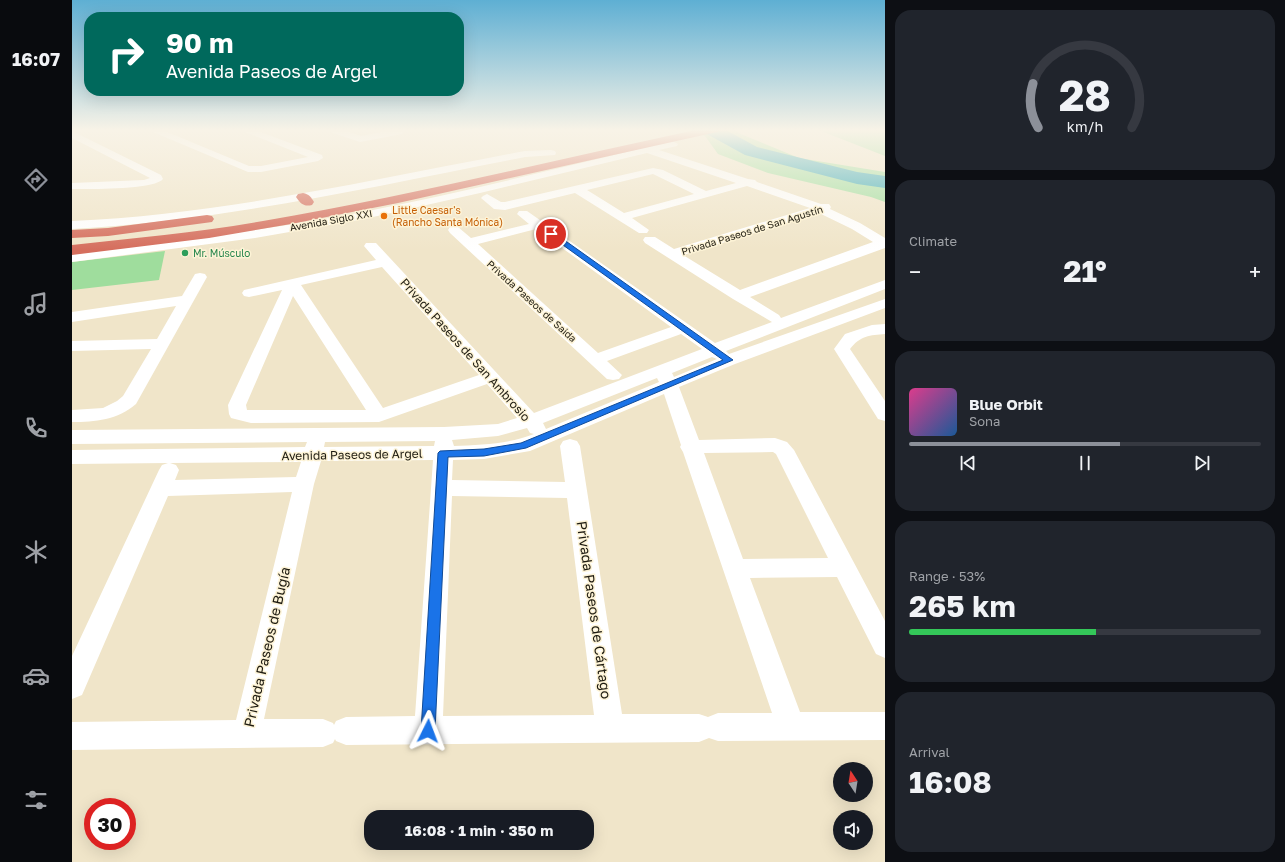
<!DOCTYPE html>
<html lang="en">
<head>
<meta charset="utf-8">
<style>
	:root { --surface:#171b24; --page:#20242c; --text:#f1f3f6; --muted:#9ea1a6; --line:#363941; --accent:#8c9099 }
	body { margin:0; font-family:"Golos Text",sans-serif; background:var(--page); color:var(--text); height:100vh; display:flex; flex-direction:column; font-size:15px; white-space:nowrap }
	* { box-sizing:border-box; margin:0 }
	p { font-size:13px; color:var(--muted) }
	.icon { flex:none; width:22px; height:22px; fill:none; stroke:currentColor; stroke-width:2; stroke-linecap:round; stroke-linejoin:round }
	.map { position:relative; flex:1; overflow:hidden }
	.details { display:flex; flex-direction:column; gap:10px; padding:10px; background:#0d0f14; width:400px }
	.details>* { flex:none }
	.hud { position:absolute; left:12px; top:12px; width:380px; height:84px; border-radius:16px; box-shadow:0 4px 16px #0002; background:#00695c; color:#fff; overflow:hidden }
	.needle { width:26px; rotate:348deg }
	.buttons { position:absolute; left:761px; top:762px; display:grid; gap:8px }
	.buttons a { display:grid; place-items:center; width:40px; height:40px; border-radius:50%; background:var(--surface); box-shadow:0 4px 16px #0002; font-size:20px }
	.speed { position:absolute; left:12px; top:798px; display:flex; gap:8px; font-size:20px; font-weight:700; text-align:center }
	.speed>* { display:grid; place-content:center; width:52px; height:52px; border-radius:50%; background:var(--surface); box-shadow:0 4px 16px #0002; line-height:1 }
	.speed .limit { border:6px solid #d22; background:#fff; color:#111 }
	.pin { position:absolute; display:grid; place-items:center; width:34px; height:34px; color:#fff; margin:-17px; border:2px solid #fff; border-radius:50%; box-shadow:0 1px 4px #0007 }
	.me { position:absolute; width:44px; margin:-22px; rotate:3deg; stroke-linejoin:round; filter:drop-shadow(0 0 3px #0008) }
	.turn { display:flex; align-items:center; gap:14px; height:84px; padding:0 16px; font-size:18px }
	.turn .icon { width:52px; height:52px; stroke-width:2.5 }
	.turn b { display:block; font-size:28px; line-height:34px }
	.big { font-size:30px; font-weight:700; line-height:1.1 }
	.details .widget { flex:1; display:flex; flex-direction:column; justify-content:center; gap:6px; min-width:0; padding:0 14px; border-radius:16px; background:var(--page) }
	.details .dial { align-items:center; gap:0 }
	.dial svg { height:104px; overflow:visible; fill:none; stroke:var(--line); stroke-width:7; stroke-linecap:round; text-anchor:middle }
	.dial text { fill:var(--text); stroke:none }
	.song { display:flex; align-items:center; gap:12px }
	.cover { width:48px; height:48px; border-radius:6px; background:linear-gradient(135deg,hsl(330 70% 55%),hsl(210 70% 35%)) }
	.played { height:4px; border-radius:2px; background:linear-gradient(90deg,var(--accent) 60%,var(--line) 60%) }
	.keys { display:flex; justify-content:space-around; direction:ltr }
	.heat { display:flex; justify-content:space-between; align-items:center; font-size:22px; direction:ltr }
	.charge { height:6px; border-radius:3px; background:linear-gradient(90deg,#34c759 53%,var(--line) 0) }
	.trip { position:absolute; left:292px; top:810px; width:230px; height:40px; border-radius:16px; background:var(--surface); box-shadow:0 4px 16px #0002; font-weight:700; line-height:40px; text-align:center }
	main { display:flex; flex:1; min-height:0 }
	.dock { display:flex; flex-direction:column; width:72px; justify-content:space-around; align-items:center; background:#090b0e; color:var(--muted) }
	.dock .icon { width:28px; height:28px }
	.dock .current { color:var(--accent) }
	.dock b { font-size:18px; color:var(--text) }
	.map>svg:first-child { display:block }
</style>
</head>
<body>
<main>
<nav class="dock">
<b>16:07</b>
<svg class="icon current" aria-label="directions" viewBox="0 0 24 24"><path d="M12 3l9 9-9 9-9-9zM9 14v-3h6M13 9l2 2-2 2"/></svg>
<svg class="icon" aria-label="music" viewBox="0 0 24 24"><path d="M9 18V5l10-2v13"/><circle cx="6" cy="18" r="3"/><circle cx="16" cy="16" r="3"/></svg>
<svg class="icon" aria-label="phone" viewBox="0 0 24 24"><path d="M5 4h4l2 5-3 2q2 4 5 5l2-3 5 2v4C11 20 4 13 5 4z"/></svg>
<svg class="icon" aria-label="climate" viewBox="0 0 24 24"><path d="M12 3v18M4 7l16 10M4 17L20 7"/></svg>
<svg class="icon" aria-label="car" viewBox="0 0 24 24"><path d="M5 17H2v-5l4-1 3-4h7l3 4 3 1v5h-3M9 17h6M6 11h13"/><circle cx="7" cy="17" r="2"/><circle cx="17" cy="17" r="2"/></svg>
<svg class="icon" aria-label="filters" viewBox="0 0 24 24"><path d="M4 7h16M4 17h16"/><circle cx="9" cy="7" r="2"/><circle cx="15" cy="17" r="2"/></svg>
</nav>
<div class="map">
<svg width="813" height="862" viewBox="0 0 813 862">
	<rect width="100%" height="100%" fill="#f0e5c9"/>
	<!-- green -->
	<g fill="#9fdd9d">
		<path d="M 617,129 L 661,129 L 669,134 L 727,158 L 813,172 L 813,202 L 799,197 L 696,173 L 646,154 L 633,136 Z"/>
		<path d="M 744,129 L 813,129 L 813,156 Z"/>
		<path d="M 93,251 L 87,280 L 0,290 L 0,262 Z"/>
	</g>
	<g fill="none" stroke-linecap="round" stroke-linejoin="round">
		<!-- river -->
		<path fill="#30a7b4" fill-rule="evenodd" d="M 631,129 L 652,129 L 685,147 L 785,172 L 813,176 L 813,188 L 785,184 L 673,155 L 633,133 Z"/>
		<!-- minor -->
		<g fill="#fff" fill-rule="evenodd">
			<path d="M 74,129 L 88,129 L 177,166 L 189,166 L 236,157 L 166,129 L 181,129 L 250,155 L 251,158 L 246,161 L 189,172 L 176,172 Z"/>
			<path d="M 253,129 L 268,129 L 289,136 L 324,129 L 335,129 L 330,134 L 288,142 L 255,131 Z"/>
			<path d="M 0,131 L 89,175 L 91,179 C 82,190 16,189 0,189 L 0,183 L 72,180 L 78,178 L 0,138 Z"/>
			<path d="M 593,137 L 606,144 L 605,146 L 587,150 L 676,179 L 683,180 L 685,182 L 749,204 L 757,204 L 759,207 L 758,209 L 788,223 L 813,238 L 813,248 L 678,297 L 707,315 L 709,318 L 813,280 L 813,289 L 654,351 L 657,354 L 813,299 L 813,308 L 663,364 L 607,387 L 627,440 L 703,438 L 715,442 L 722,450 L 813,621 L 813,658 L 804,654 L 765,577 L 678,578 L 728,712 L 813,712 L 813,740 L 646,741 L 637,738 L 627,742 L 274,745 L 264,741 L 263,739 L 261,743 L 251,747 L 0,750 L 0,722 L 164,720 L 220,492 L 96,496 L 10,695 L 0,699 L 0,656 L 87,470 L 90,465 L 96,463 L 0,464 L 0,450 L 233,447 L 235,442 L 0,444 L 0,430 L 372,427 L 426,424 L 445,418 L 415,384 L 307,422 L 179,423 L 159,418 L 157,414 L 156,405 L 210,290 L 177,297 L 172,296 L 170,293 L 172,290 L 304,260 L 292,246 L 294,243 L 304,243 L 462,413 L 630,349 L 609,334 L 535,361 L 550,375 L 547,379 L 541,380 L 535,379 L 378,233 L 376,230 L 378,227 L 386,227 L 399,238 L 457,224 L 445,214 L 447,211 L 455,211 L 643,343 L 700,322 L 661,299 L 573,243 L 571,240 L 573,237 L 583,237 L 602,249 L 738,208 L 675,186 L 560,218 L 577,230 L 575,233 L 567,233 L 503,193 L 433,210 L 422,209 L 409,198 L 411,196 L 415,194 L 429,202 L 433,202 L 581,168 L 591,170 L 634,191 L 664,183 L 575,153 L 408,193 L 292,219 L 183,238 L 0,262 L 0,254 C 97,242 194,230 291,212 C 392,192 492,167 592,143 L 588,140 ZM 581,174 L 622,194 L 552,213 L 515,190 ZM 747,213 L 780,229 L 801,242 L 668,290 L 611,255 ZM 464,229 L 599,327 L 526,353 L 406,244 ZM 310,267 L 407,375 L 311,408 L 229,285 ZM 221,296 L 294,410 L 175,410 L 174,405 ZM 640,357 L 645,359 L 602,377 L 600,373 ZM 585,378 L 587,382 L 474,429 L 471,423 ZM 592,394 L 609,445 L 608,447 L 611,452 L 700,713 L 646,713 L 636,717 L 627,714 L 550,714 L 508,446 L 505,441 L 498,439 L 491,441 L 488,446 L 493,482 L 380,480 L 381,460 L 412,459 L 458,451 ZM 455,428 L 458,433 L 462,434 C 437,444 409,445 382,446 L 380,440 L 426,436 ZM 363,441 L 362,446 L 252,447 L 253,442 ZM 701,452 L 704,454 L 756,558 L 671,559 L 632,453 ZM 361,460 L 343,716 L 274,717 L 264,721 L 262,725 L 261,723 L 251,719 L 192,719 L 242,484 L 249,461 ZM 229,462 L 224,477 L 103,480 L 107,470 L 104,465 L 98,463 ZM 380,496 L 495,498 L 522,715 L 371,716 Z"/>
			<path d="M 479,150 L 483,151 L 484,153 L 483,155 L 453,157 C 303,186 153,221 0,229 L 0,221 C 153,214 303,179 453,151 Z"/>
			<path d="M 128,273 L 133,274 L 135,277 L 64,404 C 46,420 23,422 0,422 L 0,410 L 31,408 L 45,401 L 51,396 L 79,349 L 0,351 L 0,341 L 85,339 L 104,306 L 0,322 L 0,312 L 110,296 L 123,274 Z"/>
			<path d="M 813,324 L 813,334 C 798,335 788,336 778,349 L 813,401 L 813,421 L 806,419 L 762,349 L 773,334 L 800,325 Z"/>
		</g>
		<!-- highway -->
		<g fill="#d56e5d" fill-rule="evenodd">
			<path d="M 628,129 L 650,129 L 645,132 L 326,203 L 219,224 L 137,238 L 0,255 L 0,245 C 64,238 128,232 191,221 C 338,196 482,160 628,129 Z"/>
			<path d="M 231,193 C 237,194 239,197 242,202 L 240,205 C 232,207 229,204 224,197 L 226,194 Z"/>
			<path d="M 135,215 L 140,216 L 142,219 L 140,222 L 36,236 L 0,238 L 0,230 L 36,228 Z"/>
		</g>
	</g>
	<!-- sky -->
	<linearGradient id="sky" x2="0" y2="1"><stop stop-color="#5eafd3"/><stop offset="0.52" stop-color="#f8f3e7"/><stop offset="1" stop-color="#f8f3e7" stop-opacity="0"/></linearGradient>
	<rect width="813" height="250" fill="url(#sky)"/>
	<!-- route -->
	<path fill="#1a73e8" stroke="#114b97" d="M 477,232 L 481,232 L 661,360 L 454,448 L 412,456 L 376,457 L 363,731 L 361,736 L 356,738 L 351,736 L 349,731 L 366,453 L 368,451 L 412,449 L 449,443 L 651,360 L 477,235 Z"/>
	<!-- markers -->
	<circle fill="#e8710a" stroke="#fdf3d6" stroke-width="1.5" cx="312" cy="216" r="4"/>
	<circle fill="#2e9e5b" stroke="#fdf3d6" stroke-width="1.5" cx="113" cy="253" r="4"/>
	<g text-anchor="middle" stroke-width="3" stroke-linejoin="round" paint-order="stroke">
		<!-- far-food labels -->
		<g font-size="10" fill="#c56008" stroke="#fdf3d6" text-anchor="start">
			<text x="320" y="214">Little Caesar's<tspan x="320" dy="12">(Rancho Santa Mónica)</tspan></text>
		</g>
		<!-- far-street labels -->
		<g font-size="10" fill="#1e1b11" stroke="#fdf3d6">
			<text transform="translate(259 220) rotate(-10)" y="4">Avenida Siglo XXI</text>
			<text transform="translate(680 230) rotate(-17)" y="4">Privada Paseos de San Agustín</text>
			<text transform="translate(460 301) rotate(42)" y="4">Privada Paseos de Saida</text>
		</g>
		<!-- far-leisure labels -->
		<g font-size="10" fill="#27864d" stroke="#fdf3d6" text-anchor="start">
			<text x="121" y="257">Mr. Músculo</text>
		</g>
		<!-- street labels -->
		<g font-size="12" fill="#1e1b11" stroke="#fdf3d6">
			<text transform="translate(393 350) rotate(48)" y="4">Privada Paseos de San Ambrosio</text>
			<text transform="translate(280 455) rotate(-1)" y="4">Avenida Paseos de Argel</text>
		</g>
		<!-- near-street labels -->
		<g font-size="14" fill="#1e1b11" stroke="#fdf3d6">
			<text transform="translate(522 610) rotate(82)" y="5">Privada Paseos de Cártago</text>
			<text transform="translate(195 647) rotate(-77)" y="5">Privada Paseos de Bugía</text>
		</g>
	</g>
</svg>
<div class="buttons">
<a><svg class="needle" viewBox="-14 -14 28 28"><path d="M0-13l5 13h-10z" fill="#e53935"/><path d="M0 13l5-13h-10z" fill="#9ea1a6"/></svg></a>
<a><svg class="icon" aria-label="sound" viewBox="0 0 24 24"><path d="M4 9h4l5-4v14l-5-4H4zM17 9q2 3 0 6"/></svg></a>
</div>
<div class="speed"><div class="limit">30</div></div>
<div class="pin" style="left:479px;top:234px;background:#d93025"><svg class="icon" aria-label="arrive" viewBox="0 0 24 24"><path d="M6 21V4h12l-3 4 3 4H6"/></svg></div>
<svg class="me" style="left:356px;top:731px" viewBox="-20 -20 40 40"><path d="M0-17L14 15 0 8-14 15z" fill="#1a73e8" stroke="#fff" stroke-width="4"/></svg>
<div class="trip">16:08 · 1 min · 350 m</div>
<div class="hud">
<div class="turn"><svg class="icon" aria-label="right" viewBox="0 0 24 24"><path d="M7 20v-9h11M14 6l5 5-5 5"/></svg><div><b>90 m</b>Avenida Paseos de Argel</div></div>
</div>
</div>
<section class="details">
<div class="widget dial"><svg viewBox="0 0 100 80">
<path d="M14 69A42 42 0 1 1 86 69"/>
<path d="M14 69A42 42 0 0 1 10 35" stroke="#8c9099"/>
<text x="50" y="56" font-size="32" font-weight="700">28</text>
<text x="50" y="72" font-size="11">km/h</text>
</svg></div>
<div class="widget"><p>Climate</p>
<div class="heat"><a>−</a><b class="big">21°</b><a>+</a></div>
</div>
<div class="widget">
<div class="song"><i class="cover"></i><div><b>Blue Orbit</b><p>Sona</p></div></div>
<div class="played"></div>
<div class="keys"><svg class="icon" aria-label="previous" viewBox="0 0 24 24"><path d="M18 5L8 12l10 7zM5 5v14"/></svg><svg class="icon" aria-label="pause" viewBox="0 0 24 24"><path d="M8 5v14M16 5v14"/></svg><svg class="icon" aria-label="next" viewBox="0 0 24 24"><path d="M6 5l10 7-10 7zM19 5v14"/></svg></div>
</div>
<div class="widget"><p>Range · 53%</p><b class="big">265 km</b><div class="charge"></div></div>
<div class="widget"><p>Arrival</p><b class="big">16:08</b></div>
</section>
</main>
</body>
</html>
